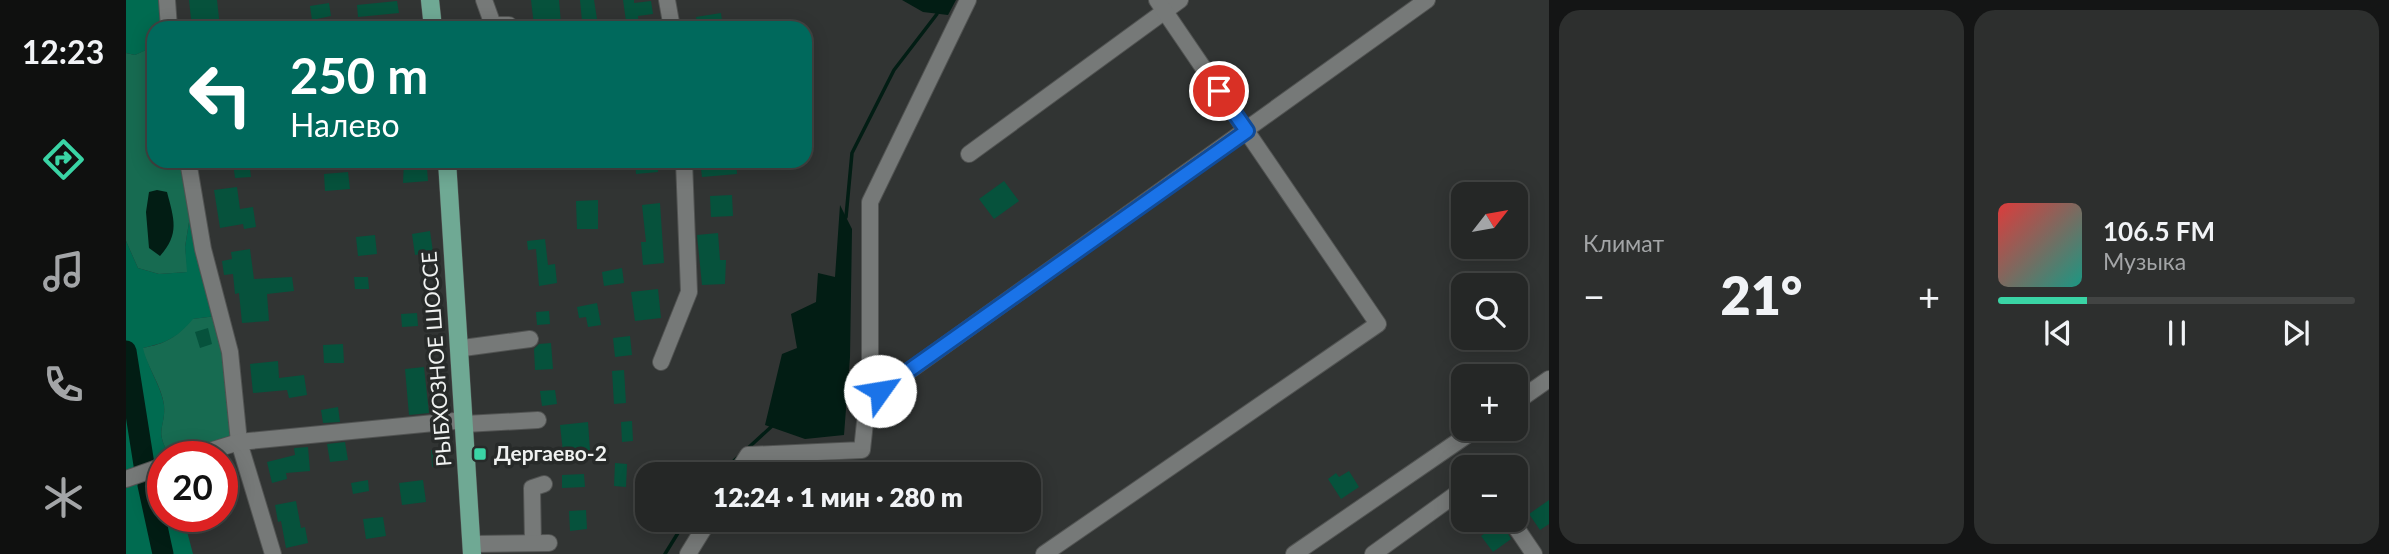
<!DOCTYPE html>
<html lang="ru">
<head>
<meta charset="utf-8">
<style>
	:root { --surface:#252726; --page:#2d2f2e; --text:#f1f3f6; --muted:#a3a5a7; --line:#424443; --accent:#3ad4a5 }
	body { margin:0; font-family:Lato,sans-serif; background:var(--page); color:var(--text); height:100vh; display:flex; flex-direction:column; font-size:26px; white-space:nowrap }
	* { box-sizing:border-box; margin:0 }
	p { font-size:23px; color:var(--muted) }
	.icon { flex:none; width:38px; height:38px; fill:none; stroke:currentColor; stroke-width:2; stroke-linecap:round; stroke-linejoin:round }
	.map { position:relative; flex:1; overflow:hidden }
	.panel { display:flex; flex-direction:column; gap:10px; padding:10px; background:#141515; width:840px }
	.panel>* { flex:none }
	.hud { position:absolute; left:21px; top:21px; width:665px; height:147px; border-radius:21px; box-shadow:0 4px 18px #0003,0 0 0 2px var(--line); background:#00695c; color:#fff; overflow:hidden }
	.needle { width:46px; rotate:59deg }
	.tools { position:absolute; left:1325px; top:182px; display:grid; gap:14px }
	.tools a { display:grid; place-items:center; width:77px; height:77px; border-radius:14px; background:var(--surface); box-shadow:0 4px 18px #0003,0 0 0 2px var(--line); font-size:35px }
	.speed { position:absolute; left:21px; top:441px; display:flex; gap:14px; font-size:35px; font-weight:700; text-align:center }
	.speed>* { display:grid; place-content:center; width:91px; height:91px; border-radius:50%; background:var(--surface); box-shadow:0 4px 18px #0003,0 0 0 2px var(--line); line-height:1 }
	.speed .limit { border:10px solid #d22; background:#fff; color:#111 }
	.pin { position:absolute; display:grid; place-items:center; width:60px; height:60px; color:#fff; margin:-30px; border:4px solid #fff; border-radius:50%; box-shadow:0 2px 7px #0007 }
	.me { position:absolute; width:77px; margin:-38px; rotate:58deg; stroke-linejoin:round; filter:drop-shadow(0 0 5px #0008) }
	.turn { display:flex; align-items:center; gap:24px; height:147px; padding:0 28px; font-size:32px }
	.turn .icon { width:91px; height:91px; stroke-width:2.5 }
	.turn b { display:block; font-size:49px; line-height:60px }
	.big { font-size:52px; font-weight:800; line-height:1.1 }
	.panel .widget { flex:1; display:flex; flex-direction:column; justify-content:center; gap:10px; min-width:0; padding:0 24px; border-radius:21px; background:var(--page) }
	.song { display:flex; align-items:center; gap:21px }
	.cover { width:84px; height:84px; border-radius:10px; background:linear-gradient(135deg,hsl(0 70% 55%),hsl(170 70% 35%)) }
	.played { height:7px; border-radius:4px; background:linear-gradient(90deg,var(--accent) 25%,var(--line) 25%) }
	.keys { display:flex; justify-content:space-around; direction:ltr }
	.heat { display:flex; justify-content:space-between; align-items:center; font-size:38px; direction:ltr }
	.panel .tiles { flex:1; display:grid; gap:10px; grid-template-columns:repeat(2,1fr) }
	.trip { position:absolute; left:509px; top:462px; width:406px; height:70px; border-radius:21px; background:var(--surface); box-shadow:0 4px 18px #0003,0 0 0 2px var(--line); font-weight:800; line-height:70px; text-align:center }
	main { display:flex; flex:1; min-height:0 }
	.tabs { display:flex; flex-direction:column; width:126px; justify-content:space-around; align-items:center; background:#0f100f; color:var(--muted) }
	.tabs .icon { width:49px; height:49px }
	.tabs .current { color:var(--accent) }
	.tabs b { font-size:32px; color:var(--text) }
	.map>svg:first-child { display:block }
</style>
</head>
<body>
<main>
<nav class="tabs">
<b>12:23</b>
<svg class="icon current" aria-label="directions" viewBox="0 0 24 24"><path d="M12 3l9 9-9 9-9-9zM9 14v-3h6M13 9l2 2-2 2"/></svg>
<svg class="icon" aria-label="music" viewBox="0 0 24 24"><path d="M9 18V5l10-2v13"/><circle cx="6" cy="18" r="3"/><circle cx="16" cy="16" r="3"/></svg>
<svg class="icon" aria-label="phone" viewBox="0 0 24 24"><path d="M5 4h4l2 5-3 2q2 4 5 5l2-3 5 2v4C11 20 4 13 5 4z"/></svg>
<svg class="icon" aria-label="climate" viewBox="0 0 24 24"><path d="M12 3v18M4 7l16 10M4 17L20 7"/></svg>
</nav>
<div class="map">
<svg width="1423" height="554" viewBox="0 0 1423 554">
	<rect width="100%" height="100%" fill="#313433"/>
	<!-- green -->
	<g fill="#176b51">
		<path d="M 28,46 L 28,161 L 56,161 L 64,216 L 59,247 L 62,272 L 33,274 L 12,268 L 0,241 L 0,53 L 9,55 Z"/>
		<path d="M 90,316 L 109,435 L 75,450 L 45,457 C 27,430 40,428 38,405 C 36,387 21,366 16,348 C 40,344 51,337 66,319 Z"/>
	</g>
	<!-- forest -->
	<g fill="#006b50">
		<path d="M 0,0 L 37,0 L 36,28 L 28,28 L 27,47 L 9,55 L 0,53 Z"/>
		<path d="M 64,216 L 90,316 L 67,319 C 51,338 40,343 17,348 C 21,366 36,388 38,405 C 40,429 27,430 45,457 L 37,457 L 37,516 L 57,516 L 67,554 L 0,554 L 0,241 L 12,268 L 33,274 L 61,272 L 59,247 Z"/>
	</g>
	<!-- water -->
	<g fill="#021d14">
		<path d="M 776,0 L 830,0 L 822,15 L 797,12 Z"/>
		<path d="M 31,190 L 41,192 C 48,219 54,234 34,256 L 23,248 L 20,212 L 23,192 Z"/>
		<path d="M 714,205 L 726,229 L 724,357 L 718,435 L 679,439 L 639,425 L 656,354 L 671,348 L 665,314 L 690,302 L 692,273 L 709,277 Z"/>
	</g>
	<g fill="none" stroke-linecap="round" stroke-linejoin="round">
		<!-- stream -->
		<g stroke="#021d14" stroke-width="3.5">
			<path d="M 720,217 L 726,153 L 768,70 L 811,14"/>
			<path d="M 621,449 L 645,427"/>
			<path d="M 594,474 L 612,457"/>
			<path d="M 539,554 L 560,520"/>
		</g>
		<!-- river -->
		<g stroke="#021d14" stroke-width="21">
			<path d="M 0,351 L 19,471"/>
			<path d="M 22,485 L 37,554"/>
		</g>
	</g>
	<!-- building -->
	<g fill="#06523c">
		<path d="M 63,0 L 91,0 L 94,27 L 66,28 Z"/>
		<path d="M 405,0 L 433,0 L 435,23 L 408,26 Z"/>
		<path d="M 454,0 L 468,0 L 471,19 L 456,21 Z"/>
		<path d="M 497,0 L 508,0 L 508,3 L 525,1 L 527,14 L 512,16 L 513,28 L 501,28 Z"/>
		<path d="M 271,1 L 273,13 L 232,17 L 231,5 Z"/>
		<path d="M 203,3 L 205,16 L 186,20 L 184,6 Z"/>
		<path d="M 595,13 L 597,28 L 572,28 L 570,17 Z"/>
		<path d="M 123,161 L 125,177 L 109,178 L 107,163 Z"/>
		<path d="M 278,161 L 295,161 L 295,168 L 301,168 L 302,181 L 277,183 Z"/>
		<path d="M 509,161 L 531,161 L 532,172 L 510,174 Z"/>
		<path d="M 574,161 L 610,161 L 611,174 L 576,177 Z"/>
		<path d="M 222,172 L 224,189 L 199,191 L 198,174 Z"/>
		<path d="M 878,181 L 893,201 L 868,219 L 853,199 Z"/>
		<path d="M 111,187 L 114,209 L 127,207 L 130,227 L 118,229 L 117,224 L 94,228 L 88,190 Z"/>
		<path d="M 606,195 L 607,216 L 585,217 L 584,196 Z"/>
		<path d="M 472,200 L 472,229 L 451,229 L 450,201 Z"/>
		<path d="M 534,203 L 538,263 L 517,265 L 515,242 L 520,242 L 516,205 Z"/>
		<path d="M 304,231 L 307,252 L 289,255 L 286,234 Z"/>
		<path d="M 592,233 L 594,260 L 600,260 L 599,284 L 576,285 L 571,235 Z"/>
		<path d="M 249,235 L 251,254 L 232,256 L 230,237 Z"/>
		<path d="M 419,239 L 422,265 L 429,264 L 431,283 L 413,286 L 410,249 L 402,250 L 401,241 Z"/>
		<path d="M 124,249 L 128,279 L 166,277 L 168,291 L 141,294 L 143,321 L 116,323 L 113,293 L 109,294 L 107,274 L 98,275 L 96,261 L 106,259 L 105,252 Z"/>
		<path d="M 496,268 L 498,283 L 478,286 L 476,272 Z"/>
		<path d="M 228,277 L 242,277 L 243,289 L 229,289 Z"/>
		<path d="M 532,289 L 535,318 L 509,321 L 505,292 Z"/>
		<path d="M 471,303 L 475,325 L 462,327 L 460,317 L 453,318 L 451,307 Z"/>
		<path d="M 423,311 L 424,324 L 411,325 L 410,312 Z"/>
		<path d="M 291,313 L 292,326 L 276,327 L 275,314 Z"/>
		<path d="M 82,328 L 86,344 L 74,348 L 69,332 Z"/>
		<path d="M 504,336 L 506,355 L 489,357 L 487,338 Z"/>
		<path d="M 425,343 L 427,369 L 409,370 L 408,349 L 413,344 Z"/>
		<path d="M 217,344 L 218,363 L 198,363 L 197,345 Z"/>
		<path d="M 152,361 L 153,378 L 178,375 L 181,395 L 163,398 L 161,390 L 127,393 L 124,364 Z"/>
		<path d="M 298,367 L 303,413 L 283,415 L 279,369 Z"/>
		<path d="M 498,370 L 500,403 L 488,404 L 486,371 Z"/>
		<path d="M 429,390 L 431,404 L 416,406 L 414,391 Z"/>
		<path d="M 212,407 L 214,422 L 197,423 L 195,410 Z"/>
		<path d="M 506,421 L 507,441 L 496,442 L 495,422 Z"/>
		<path d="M 462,422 L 464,451 L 437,452 L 434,425 Z"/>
		<path d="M 219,442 L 222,460 L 204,462 L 201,444 Z"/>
		<path d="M 182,447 L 184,471 L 160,473 L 161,479 L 146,483 L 141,462 L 169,455 L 168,448 Z"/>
		<path d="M 317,449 L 318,466 L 306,467 L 305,450 Z"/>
		<path d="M 489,463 L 501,464 L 500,487 L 488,486 Z"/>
		<path d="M 105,469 L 112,491 L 99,496 L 96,472 Z"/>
		<path d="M 1223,471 L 1233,487 L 1215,499 L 1202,479 L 1210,473 L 1213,477 Z"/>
		<path d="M 458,474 L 459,487 L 436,488 L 436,475 Z"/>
		<path d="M 242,480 L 243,491 L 227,494 L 225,483 Z"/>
		<path d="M 297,480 L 300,502 L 276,505 L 273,483 Z"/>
		<path d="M 1423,500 L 1423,524 L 1414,530 L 1403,514 Z"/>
		<path d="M 170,501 L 175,528 L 179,527 L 182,543 L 160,548 L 155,521 L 152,522 L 149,505 Z"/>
		<path d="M 460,510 L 461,529 L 444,531 L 443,511 Z"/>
		<path d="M 257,517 L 260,536 L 240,539 L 237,519 Z"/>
		<path d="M 1375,522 L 1385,539 L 1367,552 L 1355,536 Z"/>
	</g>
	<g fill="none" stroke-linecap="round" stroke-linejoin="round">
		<defs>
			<g id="minor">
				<path d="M 41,0 L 43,28"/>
				<path d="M 358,0 L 367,25 L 383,25"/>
				<path d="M 541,0 L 546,28"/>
				<path d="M 843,154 L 1054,0"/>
				<path d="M 62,161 L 77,249 L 104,352 L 113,442 L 147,554"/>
				<path d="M 337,348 L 404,339"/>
				<path d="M 535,362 L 563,292 L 558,161"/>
				<path d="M 755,391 L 1301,0"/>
				<path d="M 1390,402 L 1423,379"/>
				<path d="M 339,424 L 412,420"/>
				<path d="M 64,457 L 113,442 L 339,420"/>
				<path d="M 610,474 L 622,455 L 736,450 L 744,376 L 744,202 L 842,0"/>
				<path d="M 0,479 L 37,466"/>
				<path d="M 1385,520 L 1408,554"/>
				<path d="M 407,543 L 406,488 L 418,484"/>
				<path d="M 345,544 L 423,543"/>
				<path d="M 562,554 L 583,520"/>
				<path d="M 918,554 L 1252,324 L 1031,0"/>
				<path d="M 1168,554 L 1350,429"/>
				<path d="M 1247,554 L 1337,489"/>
			</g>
			<g id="major">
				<path d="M 304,0 L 307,28"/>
				<path d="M 321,161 L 346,554"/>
			</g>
		</defs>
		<!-- minor casing -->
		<use href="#minor" stroke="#515352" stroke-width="18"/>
		<!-- major casing -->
		<use href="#major" stroke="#515352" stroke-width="19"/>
		<!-- minor -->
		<use href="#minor" stroke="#767978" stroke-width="16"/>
		<!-- major -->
		<use href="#major" stroke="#6fa994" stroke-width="18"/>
	</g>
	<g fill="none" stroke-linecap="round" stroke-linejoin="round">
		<defs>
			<path id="route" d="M 754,391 L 1121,131 L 1093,91"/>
		</defs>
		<!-- route casing -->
		<use href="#route" stroke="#114b97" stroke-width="18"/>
		<!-- route -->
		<use href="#route" stroke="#1a73e8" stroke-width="12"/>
	</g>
	<!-- markers -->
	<rect fill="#3ad4a5" stroke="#272a29" stroke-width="2.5" x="347" y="447" width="14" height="14" rx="3.5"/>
	<g text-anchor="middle" stroke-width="7" stroke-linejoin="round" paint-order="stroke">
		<!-- street labels -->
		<g font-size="21" fill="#eff1f0" stroke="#272a29">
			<text transform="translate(311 359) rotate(-94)" y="7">РЫБХОЗНОЕ ШОССЕ</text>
		</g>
		<!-- poi labels -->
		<g font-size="21" font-weight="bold" fill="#eff1f0" stroke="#272a29" text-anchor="start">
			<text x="368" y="461">Дергаево-2</text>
		</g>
	</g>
</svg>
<div class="tools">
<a><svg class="needle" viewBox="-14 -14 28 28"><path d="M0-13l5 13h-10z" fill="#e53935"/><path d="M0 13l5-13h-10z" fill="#a3a5a7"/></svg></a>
<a><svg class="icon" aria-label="search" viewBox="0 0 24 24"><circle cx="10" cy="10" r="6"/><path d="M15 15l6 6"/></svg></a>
<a>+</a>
<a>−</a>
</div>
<div class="speed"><div class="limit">20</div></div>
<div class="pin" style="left:1093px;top:91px;background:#d93025"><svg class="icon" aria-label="arrive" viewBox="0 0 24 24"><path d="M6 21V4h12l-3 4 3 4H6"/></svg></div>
<svg class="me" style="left:754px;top:391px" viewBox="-20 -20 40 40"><circle r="19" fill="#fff"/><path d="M0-13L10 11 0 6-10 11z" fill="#1a73e8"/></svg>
<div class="trip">12:24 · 1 мин · 280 m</div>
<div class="hud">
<div class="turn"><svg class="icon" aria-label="left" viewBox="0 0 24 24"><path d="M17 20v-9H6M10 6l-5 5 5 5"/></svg><div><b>250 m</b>Налево</div></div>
</div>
</div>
<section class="panel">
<div class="tiles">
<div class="widget"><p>Климат</p>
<div class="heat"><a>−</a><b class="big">21°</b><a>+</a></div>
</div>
<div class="widget">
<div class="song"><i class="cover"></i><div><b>106.5 FM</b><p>Музыка</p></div></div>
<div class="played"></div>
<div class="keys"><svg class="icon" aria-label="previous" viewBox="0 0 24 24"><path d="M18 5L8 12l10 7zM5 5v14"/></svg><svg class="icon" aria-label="pause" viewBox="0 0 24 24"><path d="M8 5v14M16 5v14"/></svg><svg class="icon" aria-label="next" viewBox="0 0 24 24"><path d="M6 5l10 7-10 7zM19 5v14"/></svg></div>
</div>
</div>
</section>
</main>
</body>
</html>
